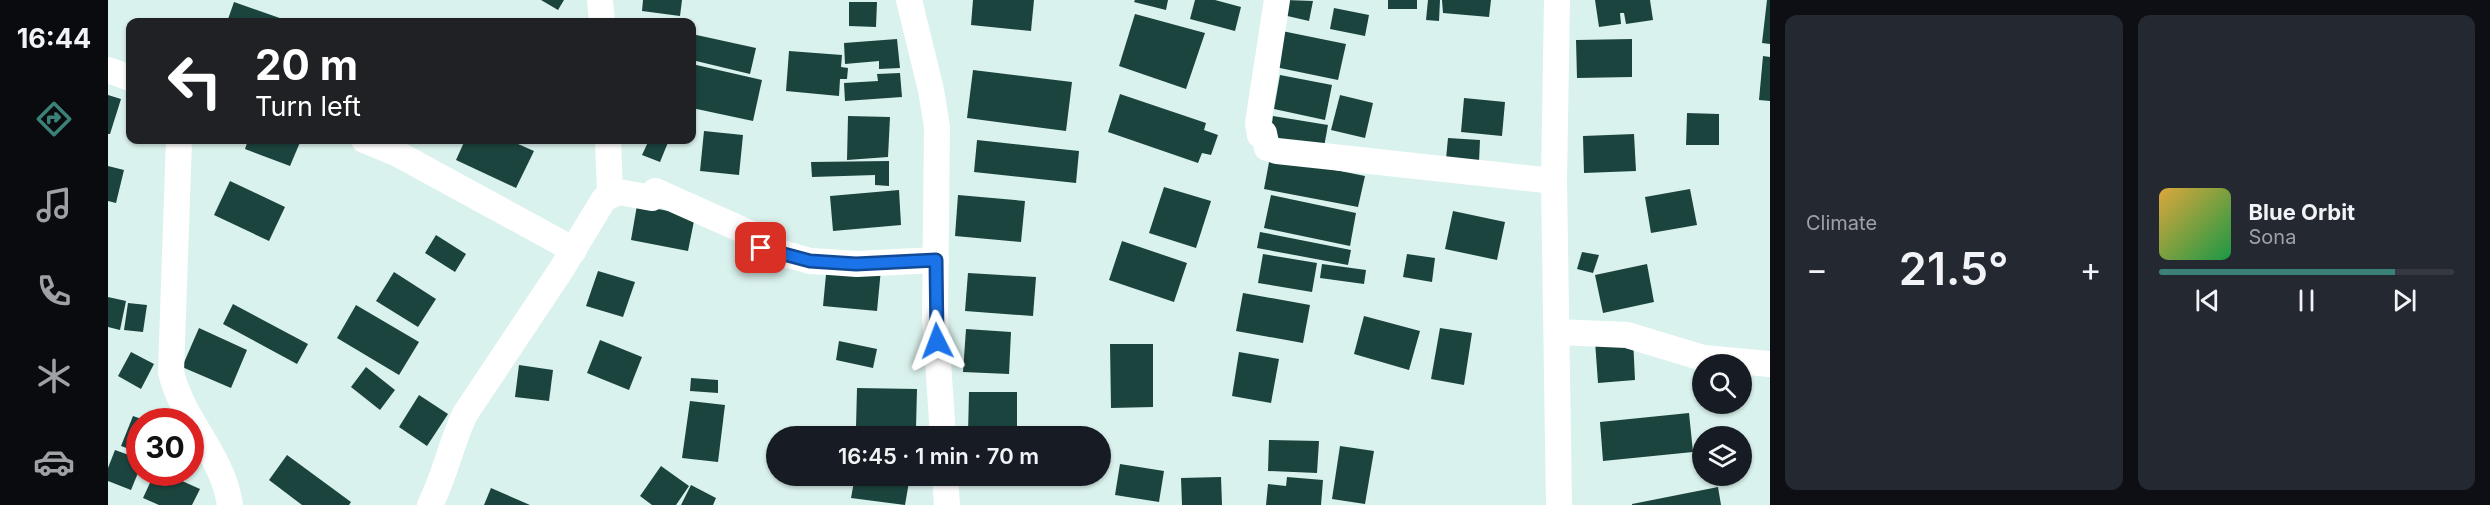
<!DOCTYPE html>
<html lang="en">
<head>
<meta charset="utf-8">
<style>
	:root { --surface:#171b24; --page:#242831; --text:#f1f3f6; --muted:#9ea1a6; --line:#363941; --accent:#3c8177 }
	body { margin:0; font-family:Inter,sans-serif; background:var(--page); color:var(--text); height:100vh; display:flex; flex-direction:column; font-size:22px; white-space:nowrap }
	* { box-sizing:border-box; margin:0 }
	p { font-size:20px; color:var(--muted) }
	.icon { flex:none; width:33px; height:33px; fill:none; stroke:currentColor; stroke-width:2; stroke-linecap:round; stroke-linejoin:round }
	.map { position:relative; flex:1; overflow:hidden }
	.sheet { display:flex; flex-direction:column; gap:15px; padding:15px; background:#0d0f14; width:720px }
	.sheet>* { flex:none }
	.banner { position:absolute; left:18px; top:18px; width:570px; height:126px; border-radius:12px; box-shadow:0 2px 4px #0004; background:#202124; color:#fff; overflow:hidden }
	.buttons { position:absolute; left:1584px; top:354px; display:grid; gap:12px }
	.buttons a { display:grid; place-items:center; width:60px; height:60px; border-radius:50%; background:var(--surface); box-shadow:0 2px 4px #0004; font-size:30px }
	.speed { position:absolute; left:18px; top:408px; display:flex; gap:12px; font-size:30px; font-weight:700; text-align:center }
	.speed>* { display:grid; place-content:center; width:78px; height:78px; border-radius:50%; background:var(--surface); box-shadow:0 2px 4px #0004; line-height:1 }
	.speed .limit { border:9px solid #d22; background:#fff; color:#111 }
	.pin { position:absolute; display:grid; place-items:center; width:51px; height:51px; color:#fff; margin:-26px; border-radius:12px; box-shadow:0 3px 9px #0006 }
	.me { position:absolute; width:66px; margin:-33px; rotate:357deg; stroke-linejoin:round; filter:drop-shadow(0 0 4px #0008) }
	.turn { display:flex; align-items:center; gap:21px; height:126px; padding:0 30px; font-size:27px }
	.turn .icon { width:78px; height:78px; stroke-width:2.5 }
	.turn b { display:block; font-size:42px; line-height:51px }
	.big { font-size:45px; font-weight:600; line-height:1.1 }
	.sheet .tile { flex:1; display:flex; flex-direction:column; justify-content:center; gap:9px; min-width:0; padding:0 21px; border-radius:12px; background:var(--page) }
	.song { display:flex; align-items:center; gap:18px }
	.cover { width:72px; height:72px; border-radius:9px; background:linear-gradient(135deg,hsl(40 70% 55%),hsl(140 70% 35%)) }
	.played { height:6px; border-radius:3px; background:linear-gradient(90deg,var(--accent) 80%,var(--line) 80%) }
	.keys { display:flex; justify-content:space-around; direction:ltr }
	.heat { display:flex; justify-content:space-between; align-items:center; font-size:33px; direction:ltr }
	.sheet .tiles { flex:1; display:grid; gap:15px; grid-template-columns:repeat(2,1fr) }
	.trip { position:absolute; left:658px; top:426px; width:345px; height:60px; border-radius:30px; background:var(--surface); box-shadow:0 2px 4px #0004; font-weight:600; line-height:60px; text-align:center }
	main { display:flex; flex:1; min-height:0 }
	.tab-bar { display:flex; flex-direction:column; width:108px; justify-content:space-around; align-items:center; background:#090b0e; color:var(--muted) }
	.tab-bar .icon { width:42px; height:42px }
	.tab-bar .current { color:var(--accent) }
	.tab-bar b { font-size:27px; color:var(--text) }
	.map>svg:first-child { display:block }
</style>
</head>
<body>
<main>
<nav class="tab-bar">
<b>16:44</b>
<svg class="icon current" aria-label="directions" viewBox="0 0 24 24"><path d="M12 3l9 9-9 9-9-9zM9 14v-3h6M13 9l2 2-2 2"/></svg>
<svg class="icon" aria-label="music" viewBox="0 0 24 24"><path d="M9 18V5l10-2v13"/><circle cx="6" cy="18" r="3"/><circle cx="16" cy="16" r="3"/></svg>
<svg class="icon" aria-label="phone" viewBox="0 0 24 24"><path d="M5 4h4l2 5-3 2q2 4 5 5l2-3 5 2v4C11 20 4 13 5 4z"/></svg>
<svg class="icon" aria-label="climate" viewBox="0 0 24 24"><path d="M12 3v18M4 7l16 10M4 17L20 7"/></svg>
<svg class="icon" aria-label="car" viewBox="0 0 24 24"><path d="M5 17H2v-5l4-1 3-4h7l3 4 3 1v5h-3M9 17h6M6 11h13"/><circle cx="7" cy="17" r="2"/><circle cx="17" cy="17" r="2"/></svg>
</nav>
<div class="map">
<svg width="1662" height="505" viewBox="0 0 1662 505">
	<rect width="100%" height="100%" fill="#daf2ed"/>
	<!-- building -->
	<g fill="#1c443e">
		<path d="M 433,0 L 456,0 L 450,10 Z"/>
		<path d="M 535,0 L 574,0 L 572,16 L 534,11 Z"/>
		<path d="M 865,0 L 926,0 L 923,31 L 863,25 Z"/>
		<path d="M 1027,0 L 1060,0 L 1058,10 L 1026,2 Z"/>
		<path d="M 1087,0 L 1107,0 L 1133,7 L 1127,31 L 1082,19 Z"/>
		<path d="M 1178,0 L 1205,1 L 1201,21 L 1175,15 Z"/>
		<rect x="1280" y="0" width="29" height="9"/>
		<path d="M 1320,0 L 1332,0 L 1331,21 L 1318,20 Z"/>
		<path d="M 1334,0 L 1383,0 L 1381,17 L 1335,13 Z"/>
		<path d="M 1487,0 L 1542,0 L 1545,20 L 1518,24 L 1516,13 L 1512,13 L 1513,24 L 1491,27 Z"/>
		<path d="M 1659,0 L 1662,0 L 1662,44 L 1654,43 Z"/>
		<path d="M 126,2 L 183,22 L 119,22 Z"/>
		<path d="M 741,2 L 769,2 L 768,27 L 741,26 Z"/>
		<path d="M 1226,8 L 1261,15 L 1257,36 L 1222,29 Z"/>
		<path d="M 1027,14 L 1097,33 L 1078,89 L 1011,66 Z"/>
		<path d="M 1174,31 L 1238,44 L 1230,80 L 1167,67 Z"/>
		<path d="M 584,34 L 648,48 L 642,74 L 584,60 Z"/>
		<path d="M 789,39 L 792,68 L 771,69 L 771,61 L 737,64 L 736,43 Z"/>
		<path d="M 1524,39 L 1524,77 L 1469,78 L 1468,40 Z"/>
		<path d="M 681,51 L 734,55 L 733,67 L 740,68 L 739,79 L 732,79 L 731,96 L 678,91 Z"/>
		<path d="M 1655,56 L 1662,57 L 1662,101 L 1651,100 Z"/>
		<path d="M 584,64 L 654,80 L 645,121 L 584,108 Z"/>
		<path d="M 865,70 L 964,82 L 958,131 L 859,118 Z"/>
		<path d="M 792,73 L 794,97 L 737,101 L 736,83 L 770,81 L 769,74 Z"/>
		<path d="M 1172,75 L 1224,85 L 1217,120 L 1166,109 Z"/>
		<path d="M 1012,94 L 1098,123 L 1096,130 L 1110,135 L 1103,155 L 1094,153 L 1090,163 L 1000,132 Z"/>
		<path d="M 0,95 L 13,99 L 2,134 L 0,134 Z"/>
		<path d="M 1232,95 L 1265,103 L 1257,138 L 1223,130 Z"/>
		<path d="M 1356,98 L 1397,102 L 1394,136 L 1353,132 Z"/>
		<path d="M 1579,113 L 1611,114 L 1611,145 L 1578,145 Z"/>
		<path d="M 740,116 L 782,117 L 780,157 L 739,160 Z"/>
		<path d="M 1165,116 L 1220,125 L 1216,147 L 1162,137 Z"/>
		<path d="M 596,131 L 635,135 L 631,175 L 592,171 Z"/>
		<path d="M 1526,134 L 1528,171 L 1476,173 L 1475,136 Z"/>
		<path d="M 1340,138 L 1372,140 L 1371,162 L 1338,159 Z"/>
		<path d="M 140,140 L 193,140 L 182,166 L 137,149 Z"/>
		<path d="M 357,140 L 401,140 L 426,151 L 408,188 L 348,160 Z"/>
		<path d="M 541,140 L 561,140 L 552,162 L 534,155 Z"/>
		<path d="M 869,140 L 971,151 L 968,183 L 866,172 Z"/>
		<path d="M 1162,157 L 1257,176 L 1250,207 L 1156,189 Z"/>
		<path d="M 781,161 L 781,186 L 767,185 L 767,175 L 704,177 L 703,162 Z"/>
		<path d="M 0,166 L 16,170 L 8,203 L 0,201 Z"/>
		<path d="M 122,181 L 177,207 L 161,241 L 106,215 Z"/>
		<path d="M 1056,187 L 1103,201 L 1088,248 L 1041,233 Z"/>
		<path d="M 1582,189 L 1589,225 L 1543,233 L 1537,197 Z"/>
		<path d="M 791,190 L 793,225 L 725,231 L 722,196 Z"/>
		<path d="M 850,195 L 917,201 L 913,242 L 847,236 Z"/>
		<path d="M 1163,195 L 1248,213 L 1242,246 L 1156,228 Z"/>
		<path d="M 529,205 L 587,216 L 580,251 L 523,240 Z"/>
		<path d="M 1345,211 L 1397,222 L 1389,260 L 1337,249 Z"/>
		<path d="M 1152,232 L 1243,250 L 1240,265 L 1149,248 Z"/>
		<path d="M 328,235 L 358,254 L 347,272 L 317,253 Z"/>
		<path d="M 1014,241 L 1079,263 L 1066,302 L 1001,280 Z"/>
		<path d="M 1474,252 L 1491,255 L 1485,273 L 1469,269 Z"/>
		<path d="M 1155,254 L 1209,263 L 1204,292 L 1150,283 Z"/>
		<path d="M 1299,254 L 1327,258 L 1324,282 L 1295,277 Z"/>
		<path d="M 719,264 L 773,269 L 769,311 L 715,306 Z"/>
		<path d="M 1214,264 L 1258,270 L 1256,284 L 1212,278 Z"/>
		<path d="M 1539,264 L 1546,302 L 1495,313 L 1487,275 Z"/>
		<path d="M 490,271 L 527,282 L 515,317 L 478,306 Z"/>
		<path d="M 286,272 L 328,299 L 310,327 L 268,301 Z"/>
		<path d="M 860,273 L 928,277 L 925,316 L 857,311 Z"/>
		<path d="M 1135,293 L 1202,305 L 1195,343 L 1128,331 Z"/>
		<path d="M 0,297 L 18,301 L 12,330 L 0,327 Z"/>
		<path d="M 20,303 L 39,305 L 35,332 L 16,330 Z"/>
		<path d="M 125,304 L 200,344 L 189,364 L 115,324 Z"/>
		<path d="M 248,305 L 311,342 L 291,375 L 229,338 Z"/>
		<path d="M 1256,316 L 1312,331 L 1301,370 L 1246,354 Z"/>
		<path d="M 91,328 L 139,350 L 123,388 L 74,367 Z"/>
		<path d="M 1332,328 L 1364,333 L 1356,385 L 1323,379 Z"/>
		<path d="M 858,329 L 903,332 L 901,374 L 855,372 Z"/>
		<path d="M 1525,338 L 1527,380 L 1490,383 L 1487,341 Z"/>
		<path d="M 492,340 L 534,357 L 521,390 L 479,373 Z"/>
		<path d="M 731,341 L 769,349 L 765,368 L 728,360 Z"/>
		<path d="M 1002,344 L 1045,344 L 1045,407 L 1003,408 Z"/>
		<path d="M 23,352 L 46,364 L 33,389 L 10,376 Z"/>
		<path d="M 1131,352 L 1171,359 L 1163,403 L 1124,396 Z"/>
		<path d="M 411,365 L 445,370 L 441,401 L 407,397 Z"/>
		<path d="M 258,367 L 287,390 L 272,410 L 243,387 Z"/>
		<path d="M 583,378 L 610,380 L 610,393 L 582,391 Z"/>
		<path d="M 749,388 L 809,389 L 808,428 L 748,427 Z"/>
		<path d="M 861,392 L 909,392 L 909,434 L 860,434 Z"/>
		<path d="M 311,395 L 340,414 L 319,446 L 291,427 Z"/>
		<path d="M 582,401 L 617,405 L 610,462 L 574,458 Z"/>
		<path d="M 1581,413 L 1585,452 L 1495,461 L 1492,422 Z"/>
		<path d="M 25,416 L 39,421 L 32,422 L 32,453 L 13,446 Z"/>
		<path d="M 1161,440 L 1211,441 L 1209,473 L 1160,471 Z"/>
		<path d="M 1232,446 L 1266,451 L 1257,504 L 1224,499 Z"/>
		<path d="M 7,450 L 32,459 L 32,468 L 23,490 L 0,481 L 0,468 Z"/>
		<path d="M 179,455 L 243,502 L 241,505 L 194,505 L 161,480 Z"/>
		<path d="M 1012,464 L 1056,471 L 1051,502 L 1007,495 Z"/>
		<path d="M 553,466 L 581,486 L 568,505 L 544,505 L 532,496 Z"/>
		<path d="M 47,472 L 54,472 L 92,489 L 84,505 L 51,505 L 35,498 Z"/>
		<path d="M 747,476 L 802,476 L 797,505 L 743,498 Z"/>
		<path d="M 1113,477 L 1114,505 L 1074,505 L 1073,478 Z"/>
		<path d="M 1179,477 L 1215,480 L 1213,505 L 1158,505 L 1160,484 L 1178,486 Z"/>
		<path d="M 583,485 L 608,498 L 605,505 L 573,505 Z"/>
		<path d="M 1610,487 L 1613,505 L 1524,505 L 1524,504 Z"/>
		<path d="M 383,488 L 422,505 L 376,505 Z"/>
	</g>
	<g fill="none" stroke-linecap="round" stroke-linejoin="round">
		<!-- minor -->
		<g stroke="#fff" stroke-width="26">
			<path d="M 492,0 L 494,22"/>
			<path d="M 801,0 L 823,90 L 829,127 L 827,317 L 835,436"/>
			<path d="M 1169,0 L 1150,123 L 1152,135 L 1156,133 L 1159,148 L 1169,151 L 1446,181"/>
			<path d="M 1449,0 L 1446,181 L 1451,505"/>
			<path d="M 0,70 L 22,78"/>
			<path d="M 71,140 L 63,372 C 74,420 115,455 122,505"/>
			<path d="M 256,140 L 290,154 L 466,250"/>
			<path d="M 500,140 L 502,194"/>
			<path d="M 1450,332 L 1519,335 L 1595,358 L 1662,364"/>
			<path d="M 837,476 L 839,505"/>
			<path d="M 322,505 C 337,476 343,443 357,414 L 453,270 L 496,199 L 511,192 L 544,198 L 547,191 L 657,240 L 653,247 L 702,261 L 721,262 L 749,264 L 828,260"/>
		</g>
	</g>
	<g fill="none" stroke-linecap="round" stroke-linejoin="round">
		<defs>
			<path id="route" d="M 653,248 L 702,261 L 748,264 L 828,260 L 829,341"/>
		</defs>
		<!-- route casing -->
		<use href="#route" stroke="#114b97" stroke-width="15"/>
		<!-- route -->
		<use href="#route" stroke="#1a73e8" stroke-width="10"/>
	</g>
</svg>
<div class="buttons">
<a><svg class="icon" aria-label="search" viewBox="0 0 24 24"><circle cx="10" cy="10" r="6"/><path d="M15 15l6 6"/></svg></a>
<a><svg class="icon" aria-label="layers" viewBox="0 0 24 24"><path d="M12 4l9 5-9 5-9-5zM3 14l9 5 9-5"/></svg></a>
</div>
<div class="speed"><div class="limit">30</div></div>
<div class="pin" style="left:653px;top:248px;background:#d93025"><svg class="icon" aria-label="arrive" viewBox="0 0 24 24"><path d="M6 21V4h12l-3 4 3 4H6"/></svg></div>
<svg class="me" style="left:829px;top:341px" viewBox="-20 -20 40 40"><path d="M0-17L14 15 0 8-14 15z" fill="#1a73e8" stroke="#fff" stroke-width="4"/></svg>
<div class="trip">16:45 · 1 min · 70 m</div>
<div class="banner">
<div class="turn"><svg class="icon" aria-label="left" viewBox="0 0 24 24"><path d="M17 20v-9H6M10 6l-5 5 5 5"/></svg><div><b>20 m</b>Turn left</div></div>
</div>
</div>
<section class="sheet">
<div class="tiles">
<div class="tile"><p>Climate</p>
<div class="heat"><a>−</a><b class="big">21.5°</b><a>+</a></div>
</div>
<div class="tile">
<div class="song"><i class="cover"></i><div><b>Blue Orbit</b><p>Sona</p></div></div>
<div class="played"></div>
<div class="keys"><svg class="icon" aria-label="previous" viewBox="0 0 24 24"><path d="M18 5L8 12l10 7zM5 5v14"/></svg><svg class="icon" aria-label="pause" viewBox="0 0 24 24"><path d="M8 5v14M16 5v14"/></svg><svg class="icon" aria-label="next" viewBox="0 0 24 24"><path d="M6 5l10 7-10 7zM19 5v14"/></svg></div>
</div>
</div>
</section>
</main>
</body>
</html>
